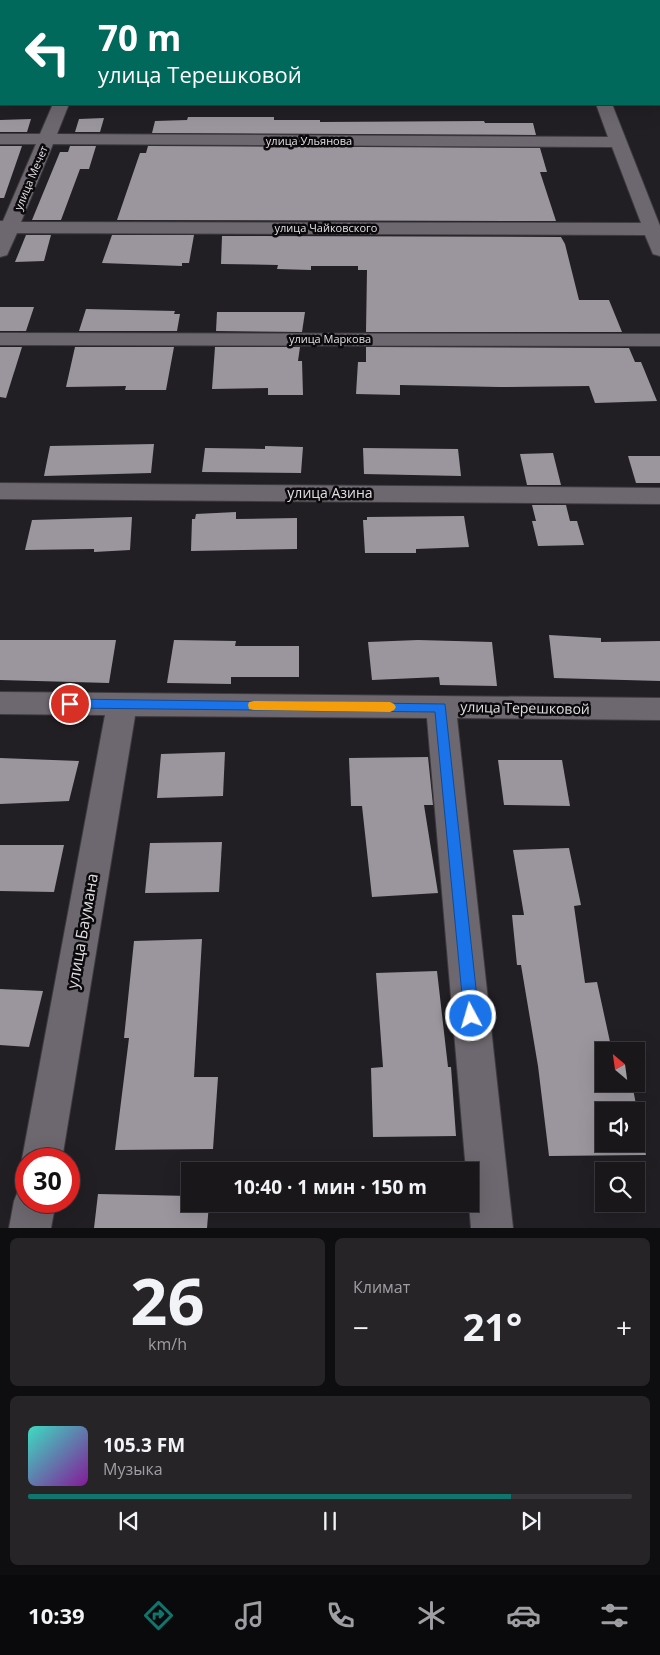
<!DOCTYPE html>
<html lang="ru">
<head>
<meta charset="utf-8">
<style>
	:root { --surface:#1a171b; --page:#272428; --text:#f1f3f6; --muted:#9f9fa3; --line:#38363a; --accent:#0f766e }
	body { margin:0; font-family:"Open Sans",sans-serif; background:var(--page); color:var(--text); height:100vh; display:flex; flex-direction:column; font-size:19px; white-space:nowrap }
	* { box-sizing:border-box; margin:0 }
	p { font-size:16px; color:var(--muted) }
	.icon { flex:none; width:28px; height:28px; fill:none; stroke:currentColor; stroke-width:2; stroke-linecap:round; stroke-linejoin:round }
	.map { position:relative; height:1228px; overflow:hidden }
	.side { display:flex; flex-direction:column; gap:10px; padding:10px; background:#0e0d0f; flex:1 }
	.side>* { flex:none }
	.hud { position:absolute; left:0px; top:0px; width:660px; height:105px; box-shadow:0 5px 20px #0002,0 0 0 1px var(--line); background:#00695c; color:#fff; overflow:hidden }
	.needle { width:32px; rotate:331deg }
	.tools { position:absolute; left:595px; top:1042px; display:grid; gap:10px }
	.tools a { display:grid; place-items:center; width:50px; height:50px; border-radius:0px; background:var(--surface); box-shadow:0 5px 20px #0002,0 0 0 1px var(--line); font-size:25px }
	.speed { position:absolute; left:15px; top:1148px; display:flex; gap:10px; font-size:25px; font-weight:700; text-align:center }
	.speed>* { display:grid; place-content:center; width:65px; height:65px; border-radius:50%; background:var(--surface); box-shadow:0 5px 20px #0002,0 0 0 1px var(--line); line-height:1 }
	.speed .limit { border:8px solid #d22; background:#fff; color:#111 }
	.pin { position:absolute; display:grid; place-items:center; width:42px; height:42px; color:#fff; margin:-21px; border:2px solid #fff; border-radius:50%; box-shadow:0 1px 5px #0007 }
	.me { position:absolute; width:55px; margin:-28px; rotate:354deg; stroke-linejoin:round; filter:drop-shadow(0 0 4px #0008) }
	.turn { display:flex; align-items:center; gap:18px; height:105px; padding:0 15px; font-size:22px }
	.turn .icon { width:65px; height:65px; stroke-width:2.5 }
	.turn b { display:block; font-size:35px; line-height:42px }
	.big { font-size:38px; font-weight:700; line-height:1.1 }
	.side .widget { flex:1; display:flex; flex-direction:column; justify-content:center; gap:8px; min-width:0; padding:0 18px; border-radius:8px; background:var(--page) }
	.side .dial { align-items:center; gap:0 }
	.dial b { font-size:65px; line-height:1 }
	.song { display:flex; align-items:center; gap:15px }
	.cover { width:60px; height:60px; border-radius:8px; background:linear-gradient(135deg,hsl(170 70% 55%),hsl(290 70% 35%)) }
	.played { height:5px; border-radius:2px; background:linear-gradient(90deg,var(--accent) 80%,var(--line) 80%) }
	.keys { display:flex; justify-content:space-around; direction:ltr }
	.heat { display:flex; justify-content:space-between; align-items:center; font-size:28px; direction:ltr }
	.side .tiles { flex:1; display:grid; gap:10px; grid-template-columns:1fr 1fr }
	.widget:last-child { grid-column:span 2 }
	.trip { position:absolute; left:181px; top:1162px; width:298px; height:50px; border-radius:0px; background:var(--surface); box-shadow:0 5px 20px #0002,0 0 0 1px var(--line); font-weight:700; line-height:50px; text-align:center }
	.tab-bar { display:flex; height:80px; justify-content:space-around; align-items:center; background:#0a090b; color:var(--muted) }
	.tab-bar .icon { width:35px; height:35px }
	.tab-bar .current { color:var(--accent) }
	.tab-bar b { font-size:22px; color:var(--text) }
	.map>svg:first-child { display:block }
</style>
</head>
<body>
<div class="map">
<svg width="660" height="1228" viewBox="0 0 660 1228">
	<rect width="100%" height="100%" fill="#221f24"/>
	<!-- building -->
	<g fill="#9b969e" fill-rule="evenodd">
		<path d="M 188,117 L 274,117 L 274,120 L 320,120 L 320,122 L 484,121 L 485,123 L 533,123 L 536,135 L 152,133 L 155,121 L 187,120 Z"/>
		<path d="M 104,118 L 100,132 L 75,132 L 79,119 Z"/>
		<path d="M 31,119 L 27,132 L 0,132 L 0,120 Z"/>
		<path d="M 0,146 L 22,146 L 4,198 L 0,198 Z"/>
		<path d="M 70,146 L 96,146 L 89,169 L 80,169 L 61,220 L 32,220 L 60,152 L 68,152 Z"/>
		<path d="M 148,146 L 540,148 L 547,172 L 540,172 L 556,221 L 117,220 L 140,153 L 146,153 Z"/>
		<path d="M 26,235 L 51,235 L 44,261 L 15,262 Z"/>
		<path d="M 112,235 L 194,235 L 189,263 L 182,263 L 182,266 L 102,263 Z"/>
		<path d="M 222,236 L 561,237 L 565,244 L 579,300 L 609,300 L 622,332 L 366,332 L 367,270 L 358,270 L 358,266 L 311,266 L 311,270 L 277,269 L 278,265 L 221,264 Z"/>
		<path d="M 0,307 L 34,307 L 26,331 L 0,331 Z"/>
		<path d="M 86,309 L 175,311 L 174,314 L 180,314 L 177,331 L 79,331 Z"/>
		<path d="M 217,312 L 305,312 L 302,332 L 216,331 Z"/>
		<path d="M 0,347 L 22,347 L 6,398 L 0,397 Z"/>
		<path d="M 75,347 L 174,347 L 166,390 L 125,390 L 126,386 L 66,387 Z"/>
		<path d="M 215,347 L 300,347 L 298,361 L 302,361 L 303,395 L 268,395 L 268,388 L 212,389 Z"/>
		<path d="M 366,347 L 629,348 L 635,362 L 641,362 L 657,401 L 595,403 L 589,386 L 499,387 L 400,385 L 400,395 L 356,394 L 358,362 L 366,362 Z"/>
		<path d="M 154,444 L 151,473 L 44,476 L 50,446 Z"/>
		<path d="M 265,446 L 303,447 L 301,473 L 202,472 L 205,448 L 265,449 Z"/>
		<path d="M 363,448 L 458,449 L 461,476 L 364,474 Z"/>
		<path d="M 553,453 L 561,485 L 527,485 L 520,454 Z"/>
		<path d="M 628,456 L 660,456 L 660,483 L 636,483 Z"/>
		<path d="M 532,505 L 566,505 L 570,521 L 577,521 L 584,545 L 538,546 L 532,521 L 536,521 Z"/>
		<path d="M 236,512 L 236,519 L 297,518 L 297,549 L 191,551 L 192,519 L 195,519 L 196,514 Z"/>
		<path d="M 464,516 L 469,547 L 416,549 L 416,553 L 365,553 L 363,520 L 367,520 L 367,517 Z"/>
		<path d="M 132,517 L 130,550 L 94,552 L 94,549 L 25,550 L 32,520 Z"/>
		<path d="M 549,635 L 601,638 L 601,642 L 660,641 L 660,681 L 554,678 Z"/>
		<path d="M 0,640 L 116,640 L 109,683 L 0,680 Z"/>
		<path d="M 174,640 L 236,641 L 235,646 L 299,646 L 299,677 L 231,677 L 231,684 L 167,683 Z"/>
		<path d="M 418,640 L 492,642 L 497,686 L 440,685 L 439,677 L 372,680 L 368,642 Z"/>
		<path d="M 225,752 L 223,796 L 157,798 L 161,754 Z"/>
		<path d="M 428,757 L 433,805 L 424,805 L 438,893 L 372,897 L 362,806 L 351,806 L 349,758 Z"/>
		<path d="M 0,758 L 79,761 L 69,801 L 0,804 Z"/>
		<path d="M 498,760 L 562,760 L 570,806 L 504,805 Z"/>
		<path d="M 222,842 L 219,892 L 145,893 L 150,843 Z"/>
		<path d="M 0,845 L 64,845 L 54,892 L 0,891 Z"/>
		<path d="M 569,848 L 581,905 L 574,906 L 585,983 L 597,982 L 612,1051 L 604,1051 L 604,1084 L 632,1084 L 646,1155 L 549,1156 L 538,1066 L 521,965 L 517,965 L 512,915 L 524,915 L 513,850 ZM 604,1111 L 636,1111 L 636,1144 L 604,1144 Z"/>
		<path d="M 202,939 L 194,1077 L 218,1077 L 213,1149 L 115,1150 L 129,1038 L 124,1038 L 134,941 Z"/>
		<path d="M 437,971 L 448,1067 L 451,1067 L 456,1136 L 373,1137 L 371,1068 L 383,1067 L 376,973 Z"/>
		<path d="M 0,989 L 43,991 L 29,1047 L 0,1045 Z"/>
		<path d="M 98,1194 L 190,1196 L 190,1204 L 209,1204 L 207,1228 L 94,1228 Z"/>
	</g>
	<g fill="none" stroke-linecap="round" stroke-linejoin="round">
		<defs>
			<g id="minor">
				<path d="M 91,0 L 105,0 L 105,1 L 92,1 Z"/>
				<rect x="0" y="62" width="1" height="8"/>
				<path d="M 53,104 L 69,104 L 57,134 L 608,137 L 596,104 L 612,104 L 660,226 L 660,256 L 653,254 L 645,235 L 17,233 L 7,255 L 0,257 L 0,221 L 3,221 L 36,144 L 0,144 L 0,134 L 40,134 ZM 53,144 L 612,147 L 641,223 L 21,222 Z"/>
				<path d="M 0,333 L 660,334 L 660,346 L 0,345 Z"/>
				<path d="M 0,483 L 660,488 L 660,504 L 0,499 Z"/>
				<path d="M 0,692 L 660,698 L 660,720 L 457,718 L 513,1228 L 471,1228 L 469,1204 L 470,1171 L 466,1171 L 427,718 L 135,716 L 62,1159 L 26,1159 L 26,1170 L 22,1159 L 105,715 L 0,714 Z"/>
				<path d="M 26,1184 L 26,1201 L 56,1201 L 51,1228 L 9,1228 L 14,1201 L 20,1186 Z"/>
			</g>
		</defs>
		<!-- minor casing -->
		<use href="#minor" stroke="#3f3c41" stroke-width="2"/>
		<!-- minor -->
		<use href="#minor" fill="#6d686f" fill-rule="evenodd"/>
	</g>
	<!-- route -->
	<path fill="#1a73e8" stroke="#114b97" d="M 70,699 L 445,704 L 479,1016 L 477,1021 L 471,1023 L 466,1021 L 464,1016 L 435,712 L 70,708 L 66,707 L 64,704 L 66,700 Z"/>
	<!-- slow -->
	<path fill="#f59e0b" d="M 254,701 L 390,702 L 394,704 L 396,707 L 394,710 L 390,712 L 254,710 L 249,709 L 248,705 L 249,702 Z"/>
	<g text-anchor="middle" stroke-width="5" stroke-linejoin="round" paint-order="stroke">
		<!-- far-street labels -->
		<g font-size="11" fill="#e1dee2" stroke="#0b090c">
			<text x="309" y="145">улица Ульянова</text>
			<text transform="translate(31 178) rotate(-67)" y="4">улица Мечет</text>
			<text x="326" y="232">улица Чайковского</text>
			<text x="330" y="343">улица Маркова</text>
		</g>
		<!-- street labels -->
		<g font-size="14" fill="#e1dee2" stroke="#0b090c">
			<text x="330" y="498">улица Азина</text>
			<text transform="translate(525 708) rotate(1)" y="5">улица Терешковой</text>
		</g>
		<!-- near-street labels -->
		<g font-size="16" fill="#e1dee2" stroke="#0b090c">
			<text transform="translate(82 931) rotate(-80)" y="6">улица Баумана</text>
		</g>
	</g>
</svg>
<div class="tools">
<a><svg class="needle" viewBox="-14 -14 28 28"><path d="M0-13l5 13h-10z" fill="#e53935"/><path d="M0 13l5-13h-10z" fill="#9f9fa3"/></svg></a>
<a><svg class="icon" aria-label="sound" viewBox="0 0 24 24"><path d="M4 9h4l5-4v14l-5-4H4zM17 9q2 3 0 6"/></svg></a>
<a><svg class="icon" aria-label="search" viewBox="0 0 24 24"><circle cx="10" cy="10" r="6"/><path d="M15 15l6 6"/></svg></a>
</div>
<div class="speed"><div class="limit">30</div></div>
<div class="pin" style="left:70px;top:704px;background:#d93025"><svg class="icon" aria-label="arrive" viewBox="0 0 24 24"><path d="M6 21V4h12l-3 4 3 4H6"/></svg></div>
<svg class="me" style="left:471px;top:1016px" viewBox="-20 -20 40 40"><circle r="17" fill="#1a73e8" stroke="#fff" stroke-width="3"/><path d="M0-11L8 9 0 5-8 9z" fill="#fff"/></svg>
<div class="trip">10:40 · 1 мин · 150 m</div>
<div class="hud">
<div class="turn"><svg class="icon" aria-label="left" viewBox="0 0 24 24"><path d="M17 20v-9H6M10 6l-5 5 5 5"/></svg><div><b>70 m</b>улица Терешковой</div></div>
</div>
</div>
<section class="side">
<div class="tiles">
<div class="widget dial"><b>26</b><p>km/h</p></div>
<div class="widget"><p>Климат</p>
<div class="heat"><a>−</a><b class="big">21°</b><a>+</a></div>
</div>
<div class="widget">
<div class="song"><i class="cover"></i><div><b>105.3 FM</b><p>Музыка</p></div></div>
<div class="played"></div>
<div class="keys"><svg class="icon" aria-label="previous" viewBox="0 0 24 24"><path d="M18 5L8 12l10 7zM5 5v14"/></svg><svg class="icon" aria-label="pause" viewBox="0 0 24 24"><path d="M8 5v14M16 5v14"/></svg><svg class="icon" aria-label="next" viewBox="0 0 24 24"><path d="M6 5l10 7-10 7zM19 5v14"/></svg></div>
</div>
</div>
</section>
<nav class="tab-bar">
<b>10:39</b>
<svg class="icon current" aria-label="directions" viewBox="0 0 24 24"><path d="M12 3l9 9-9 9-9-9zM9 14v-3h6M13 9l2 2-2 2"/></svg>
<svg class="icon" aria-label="music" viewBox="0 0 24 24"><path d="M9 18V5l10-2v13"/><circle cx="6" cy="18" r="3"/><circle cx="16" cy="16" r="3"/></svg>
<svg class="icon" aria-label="phone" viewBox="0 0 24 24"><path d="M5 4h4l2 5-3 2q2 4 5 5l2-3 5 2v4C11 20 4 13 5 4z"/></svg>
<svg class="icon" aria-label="climate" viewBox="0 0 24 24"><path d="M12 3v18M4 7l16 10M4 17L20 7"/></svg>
<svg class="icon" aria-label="car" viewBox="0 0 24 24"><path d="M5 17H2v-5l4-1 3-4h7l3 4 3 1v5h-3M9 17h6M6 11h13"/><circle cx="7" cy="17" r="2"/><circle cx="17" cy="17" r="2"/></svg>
<svg class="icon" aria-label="filters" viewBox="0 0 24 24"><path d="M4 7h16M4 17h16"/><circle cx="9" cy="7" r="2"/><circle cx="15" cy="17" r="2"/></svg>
</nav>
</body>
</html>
